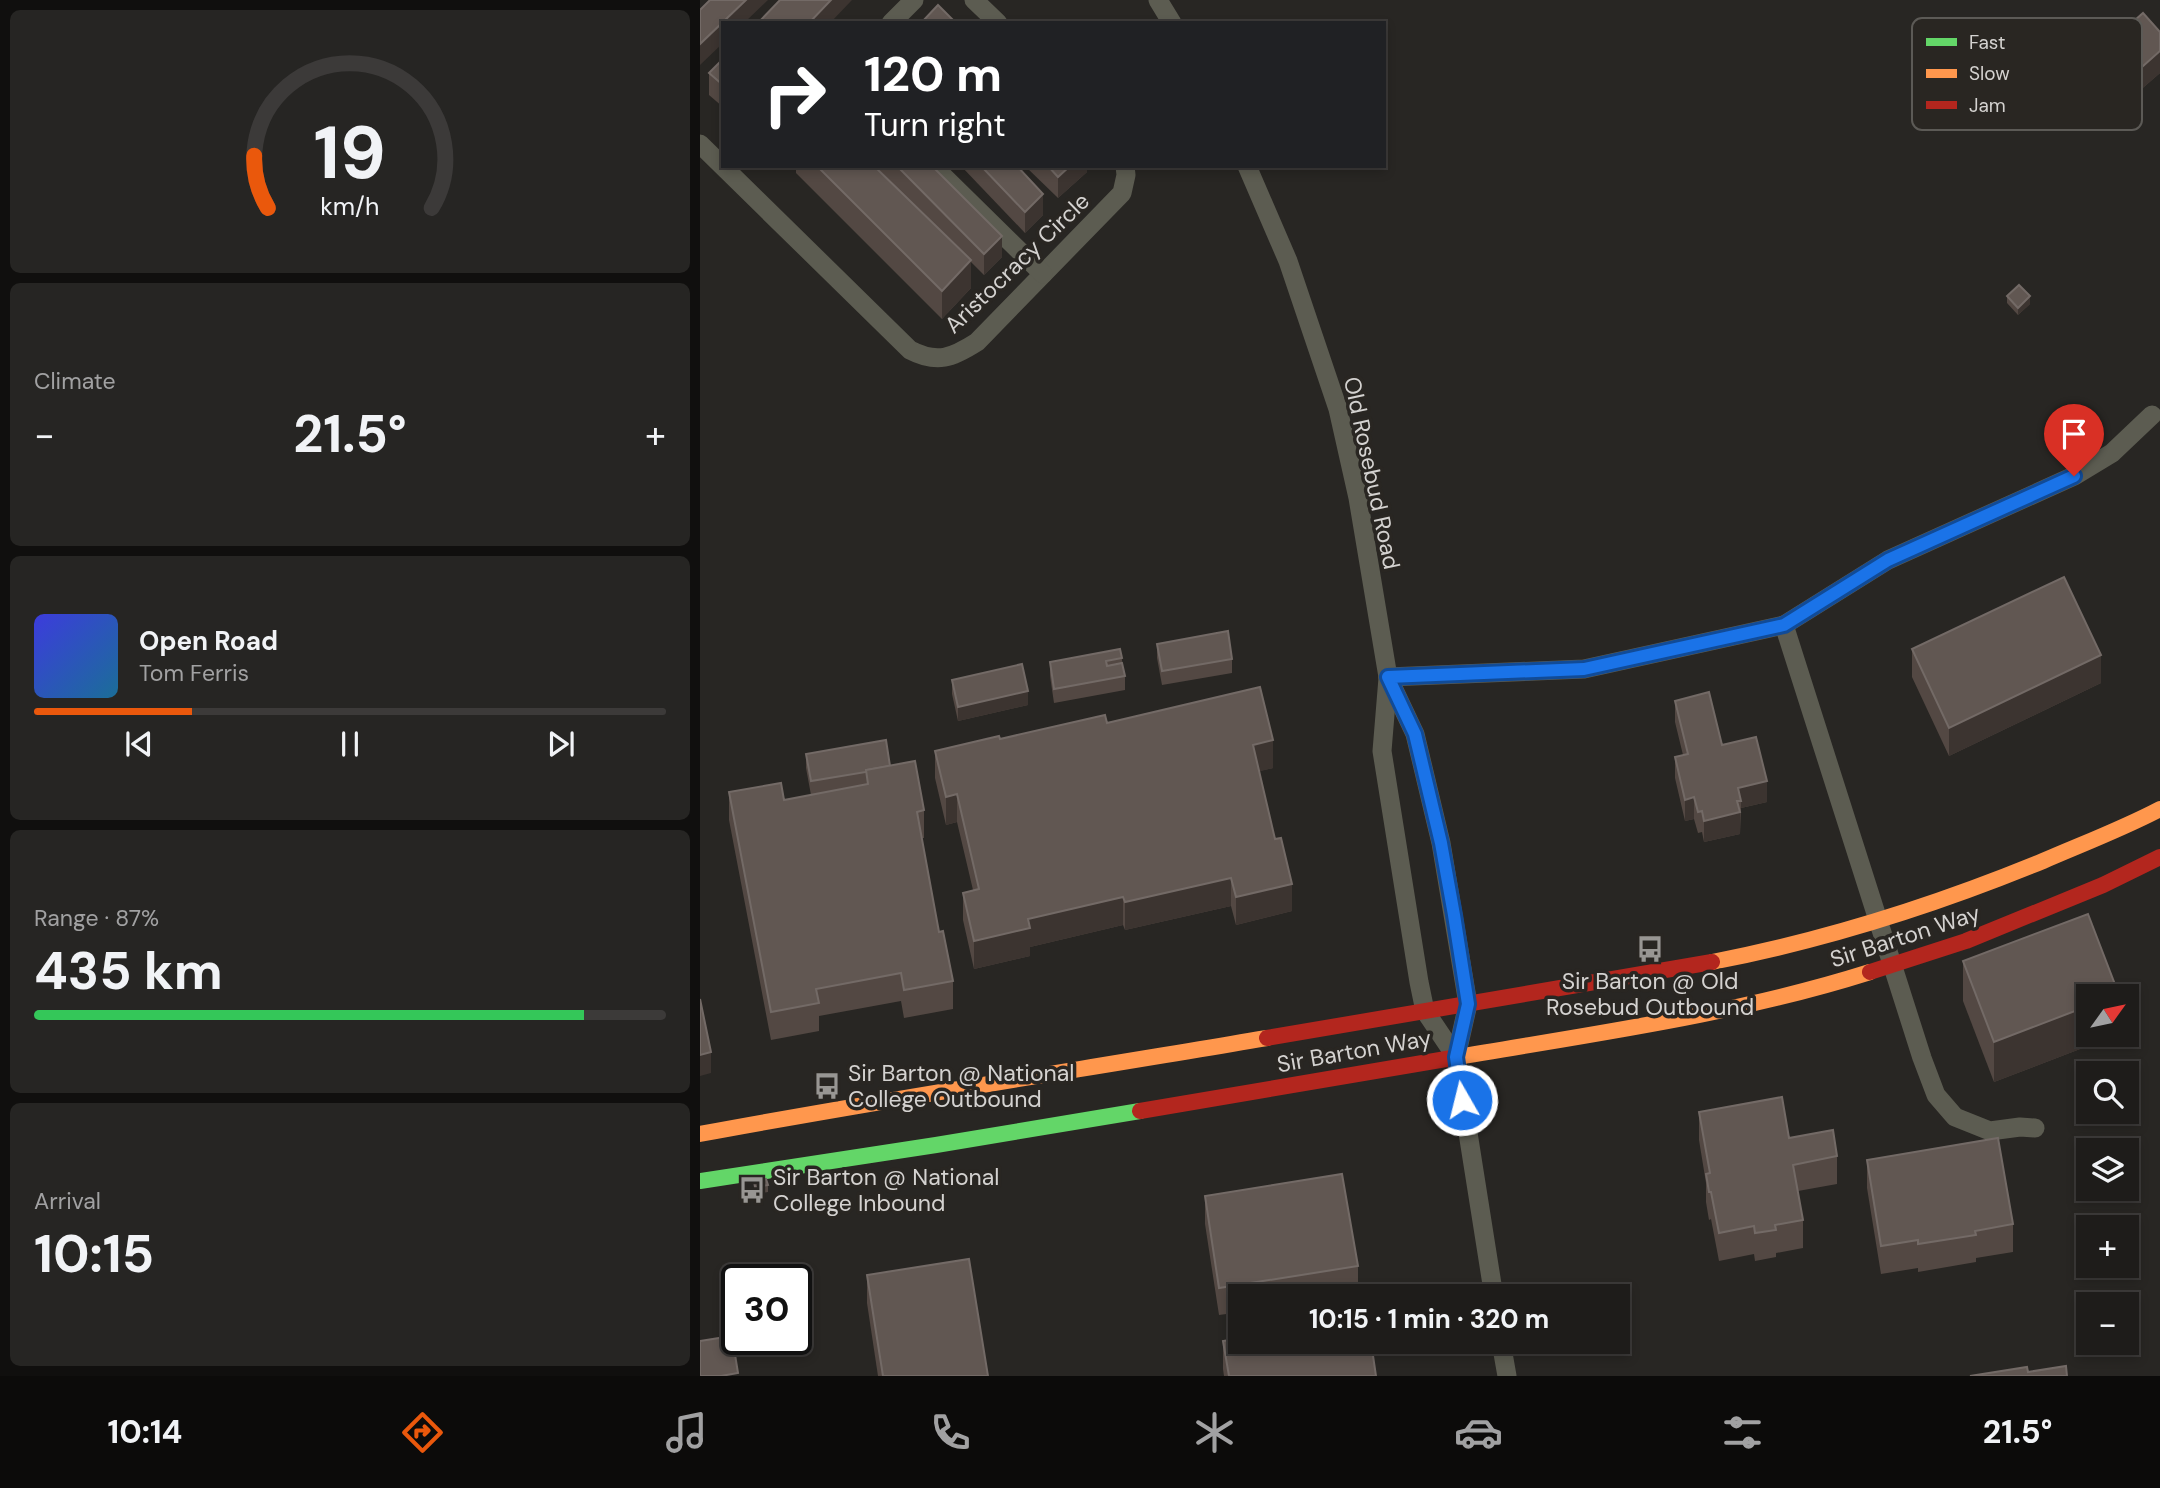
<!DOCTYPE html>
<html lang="en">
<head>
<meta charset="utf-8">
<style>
	:root { --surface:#1e1c1a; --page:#262523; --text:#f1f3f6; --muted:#a1a1a2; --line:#3c3a39; --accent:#ea580c }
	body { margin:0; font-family:"DM Sans",sans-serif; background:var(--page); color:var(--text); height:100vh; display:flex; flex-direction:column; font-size:26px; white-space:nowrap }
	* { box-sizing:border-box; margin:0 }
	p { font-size:23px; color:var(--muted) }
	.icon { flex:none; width:38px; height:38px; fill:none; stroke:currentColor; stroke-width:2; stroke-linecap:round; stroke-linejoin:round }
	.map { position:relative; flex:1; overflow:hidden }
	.drawer { display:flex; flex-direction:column; gap:10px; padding:10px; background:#100f0e; width:700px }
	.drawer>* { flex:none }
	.guide { position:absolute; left:21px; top:21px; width:665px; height:147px; border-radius:0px; box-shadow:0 4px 10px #0003,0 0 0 2px var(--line); background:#202124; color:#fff; overflow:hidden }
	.needle { width:46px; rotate:57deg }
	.fabs { position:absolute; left:1376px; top:984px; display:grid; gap:14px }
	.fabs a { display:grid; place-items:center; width:63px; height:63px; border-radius:0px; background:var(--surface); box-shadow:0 4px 10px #0003,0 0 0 2px var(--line); font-size:35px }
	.speed { position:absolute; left:21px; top:1264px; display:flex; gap:14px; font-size:35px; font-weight:700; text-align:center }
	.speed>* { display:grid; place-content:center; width:91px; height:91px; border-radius:50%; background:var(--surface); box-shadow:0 4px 10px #0003,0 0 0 2px var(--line); line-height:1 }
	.speed .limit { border:4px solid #111; border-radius:10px; background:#fff; color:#111 }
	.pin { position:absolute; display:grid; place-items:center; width:60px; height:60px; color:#fff; margin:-72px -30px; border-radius:50% 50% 50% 0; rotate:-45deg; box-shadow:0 0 7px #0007 }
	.pin .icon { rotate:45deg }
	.me { position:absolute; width:77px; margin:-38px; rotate:352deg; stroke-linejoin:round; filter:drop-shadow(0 0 5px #0008) }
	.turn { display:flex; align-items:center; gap:24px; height:147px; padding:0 28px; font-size:32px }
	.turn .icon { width:91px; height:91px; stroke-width:2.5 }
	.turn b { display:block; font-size:49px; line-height:60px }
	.big { font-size:52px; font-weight:700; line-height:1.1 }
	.drawer .card { flex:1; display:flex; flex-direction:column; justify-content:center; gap:10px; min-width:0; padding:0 24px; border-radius:10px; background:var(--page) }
	.drawer .dial { align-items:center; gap:0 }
	.dial svg { height:182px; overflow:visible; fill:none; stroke:var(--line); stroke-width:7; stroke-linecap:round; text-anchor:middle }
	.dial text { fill:var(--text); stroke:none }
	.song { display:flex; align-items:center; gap:21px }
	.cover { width:84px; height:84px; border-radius:10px; background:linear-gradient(135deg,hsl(240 70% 55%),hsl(200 70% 35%)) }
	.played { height:7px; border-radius:4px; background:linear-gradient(90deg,var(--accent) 25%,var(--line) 25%) }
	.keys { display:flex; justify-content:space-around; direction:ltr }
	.heat { display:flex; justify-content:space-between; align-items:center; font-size:38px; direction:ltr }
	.charge { height:10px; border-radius:5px; background:linear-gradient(90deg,#34c759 87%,var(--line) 0) }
	.trip { position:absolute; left:528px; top:1284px; width:402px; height:70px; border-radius:0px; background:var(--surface); box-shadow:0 4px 10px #0003,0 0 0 2px var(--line); font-weight:700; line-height:70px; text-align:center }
	.tab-bar { display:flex; height:112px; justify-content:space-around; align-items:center; background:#0c0b0a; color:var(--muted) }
	.tab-bar .icon { width:49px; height:49px }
	.tab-bar .current { color:var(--accent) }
	.tab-bar b { font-size:32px; color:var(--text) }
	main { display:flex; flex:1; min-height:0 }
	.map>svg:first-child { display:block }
</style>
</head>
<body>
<main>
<section class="drawer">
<div class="card dial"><svg viewBox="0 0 100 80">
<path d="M14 69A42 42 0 1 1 86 69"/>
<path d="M14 69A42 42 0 0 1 8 46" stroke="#ea580c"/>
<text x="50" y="56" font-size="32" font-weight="700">19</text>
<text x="50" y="72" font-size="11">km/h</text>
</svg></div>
<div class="card"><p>Climate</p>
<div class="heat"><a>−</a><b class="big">21.5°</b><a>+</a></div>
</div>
<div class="card">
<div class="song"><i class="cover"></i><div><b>Open Road</b><p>Tom Ferris</p></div></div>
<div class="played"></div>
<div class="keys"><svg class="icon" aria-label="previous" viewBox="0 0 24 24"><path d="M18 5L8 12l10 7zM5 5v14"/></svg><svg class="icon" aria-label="pause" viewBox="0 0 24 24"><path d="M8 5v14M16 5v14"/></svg><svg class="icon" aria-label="next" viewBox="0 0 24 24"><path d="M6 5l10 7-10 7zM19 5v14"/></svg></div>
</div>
<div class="card"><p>Range · 87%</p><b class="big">435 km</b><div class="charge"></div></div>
<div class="card"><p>Arrival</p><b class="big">10:15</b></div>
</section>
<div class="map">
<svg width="1460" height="1376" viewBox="0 0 1460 1376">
	<rect width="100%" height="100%" fill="#282623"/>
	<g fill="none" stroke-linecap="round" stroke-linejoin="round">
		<!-- street -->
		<g stroke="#5c5c51" stroke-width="19">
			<path d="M 274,0 L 298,23"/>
			<path d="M 458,0 L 472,23"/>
			<path d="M 191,23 L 214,0"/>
			<path d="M 0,144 L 210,350 C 237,364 252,358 277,342 L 422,193 L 426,175 L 425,166"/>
			<path d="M 233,166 L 343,274"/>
			<path d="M 547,166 L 588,261 L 638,409 L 658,498 L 688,677 L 715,734 L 741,843 L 768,1004 L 756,1057 L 794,1297"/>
			<path d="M 1084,625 L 1222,1058 L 1236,1095 L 1255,1117 L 1290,1131 L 1320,1127 L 1335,1128"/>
			<path d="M 688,677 L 884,669 L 1084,625 L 1188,560 L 1374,476 L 1412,453 L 1452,415"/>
			<path d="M 688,678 L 682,751 L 719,982 L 725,1011 L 756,1057"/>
			<path d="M 801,1342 L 807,1376"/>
		</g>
		<!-- fast -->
		<path stroke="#63d668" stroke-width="16" d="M 0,1181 L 236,1145 L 440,1111"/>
		<!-- slow -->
		<g stroke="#ff974d" stroke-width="16">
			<path d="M 1012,962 C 1126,940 1236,905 1343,861 C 1382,844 1422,829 1460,809"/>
			<path d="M 752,1058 C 891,1034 1034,1015 1170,972"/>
			<path d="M 0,1134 C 188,1099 378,1070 567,1038"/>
		</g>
		<!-- jam -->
		<g stroke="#b3261e" stroke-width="16">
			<path d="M 1170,972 L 1266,941 L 1403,885 L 1460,857"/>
			<path d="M 567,1038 L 1012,962"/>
			<path d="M 440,1111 L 752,1058"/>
		</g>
	</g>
	<!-- wall -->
	<g fill="#534843">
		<path d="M 1460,32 L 1460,73 L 1415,112 L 1389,82 L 1389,61 Z"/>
		<path d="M 23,59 L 23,107 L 9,95 L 9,73 Z"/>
		<path d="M 96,166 L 174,166 L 215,206 L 175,166 L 232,166 L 302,257 L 284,275 L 271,262 L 271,288 L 242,319 L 96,173 Z"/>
		<path d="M 261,166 L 316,166 L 343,215 L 325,233 Z"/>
		<path d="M 325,166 L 387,166 L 387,172 L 358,198 Z"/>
		<path d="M 1307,296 L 1330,304 L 1318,315 L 1307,303 Z"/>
		<path d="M 457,644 L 532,659 L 532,673 L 462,685 L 457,658 Z"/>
		<path d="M 1212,649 L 1401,683 L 1249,756 L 1212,677 Z"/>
		<path d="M 422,658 L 422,663 L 425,676 L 425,690 L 354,703 L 350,676 L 350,662 Z"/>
		<path d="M 252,680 L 328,705 L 258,721 L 252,694 Z"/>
		<path d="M 975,701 L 1022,745 L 1067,802 L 1041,808 L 1040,834 L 1004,842 L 1002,832 L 998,833 L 994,819 L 985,821 L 975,778 L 975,757 L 983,755 L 975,722 Z"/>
		<path d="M 407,723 L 573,768 L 559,771 L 592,911 L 536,925 L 531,906 L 425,930 L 423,925 L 330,947 L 330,956 L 274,969 L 263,920 L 263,893 L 273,890 L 257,822 L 246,825 L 235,778 L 235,751 L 300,739 Z"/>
		<path d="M 106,754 L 190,766 L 224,810 L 224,838 L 222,838 L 239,932 L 253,981 L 253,1009 L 204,1018 L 201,1001 L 119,1016 L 119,1031 L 71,1040 L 29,820 L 29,792 L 84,800 L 111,795 L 106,768 Z"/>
		<path d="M 1263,961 L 1419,996 L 1419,1034 L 1294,1082 L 1263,1001 Z"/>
		<path d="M 999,1112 L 1137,1156 L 1137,1184 L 1098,1191 L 1103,1220 L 1103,1248 L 1076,1253 L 1076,1257 L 1055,1261 L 1054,1254 L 1019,1261 L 1011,1219 L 1009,1220 L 1006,1202 L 1006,1183 L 999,1140 Z"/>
		<path d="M 1167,1160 L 1313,1224 L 1313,1252 L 1276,1258 L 1276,1262 L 1218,1272 L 1218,1268 L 1181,1274 L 1167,1188 Z"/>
		<path d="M 54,1181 L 68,1185 L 68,1192 L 55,1194 Z"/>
		<path d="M 505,1196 L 658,1266 L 658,1293 L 637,1297 L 541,1297 L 541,1312 L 519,1315 L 505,1224 Z"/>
		<path d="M 167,1275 L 288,1376 L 178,1376 L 167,1303 Z"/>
		<path d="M 523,1341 L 676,1376 L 524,1376 L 523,1369 Z"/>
	</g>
	<!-- shaded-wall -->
	<g fill="#3c3430">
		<path d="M 46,0 L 68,0 L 44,23 L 23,23 L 23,43 L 0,65 L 0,44 Z"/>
		<path d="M 131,0 L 152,0 L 130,23 L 109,23 Z"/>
		<path d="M 1460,51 L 1460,73 L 1415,112 L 1415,91 Z"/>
		<path d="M 370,166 L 387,166 L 387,172 L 358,198 L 358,177 Z"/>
		<path d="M 343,194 L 343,215 L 325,233 L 325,212 Z"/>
		<path d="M 302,236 L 302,257 L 284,275 L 284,254 Z"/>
		<path d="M 271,260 L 271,288 L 242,319 L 242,291 Z"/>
		<path d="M 1330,296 L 1330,304 L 1318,315 L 1318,308 Z"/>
		<path d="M 1401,655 L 1401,683 L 1249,756 L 1249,728 Z"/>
		<path d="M 328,691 L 328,705 L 258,721 L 258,707 Z"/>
		<path d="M 573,740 L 573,768 L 553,773 L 553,745 Z"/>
		<path d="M 1067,781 L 1067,802 L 1041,808 L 1041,801 L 1038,788 Z"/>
		<path d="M 257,794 L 257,822 L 246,825 L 246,797 Z"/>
		<path d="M 994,797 L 994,819 L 985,821 L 985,800 Z"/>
		<path d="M 1040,812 L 1040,834 L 1004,842 L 1004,821 Z"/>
		<path d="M 531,878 L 531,906 L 425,930 L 425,902 Z"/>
		<path d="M 592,884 L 592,911 L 536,925 L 536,897 Z"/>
		<path d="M 423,897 L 423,925 L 330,947 L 330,956 L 274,969 L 274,941 L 328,919 Z"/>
		<path d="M 1388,1006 L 1388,1034 L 1419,1034 L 1294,1082 L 1294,1042 Z"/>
		<path d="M 11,1052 L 11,1073 L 0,1076 L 0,1055 Z"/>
	</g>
	<!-- building -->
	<g fill="#615752" stroke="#736a66" stroke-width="2">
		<path d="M 10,0 L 46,0 L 0,44 L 0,10 Z"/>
		<path d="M 80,0 L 131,0 L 109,23 L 58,23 Z"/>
		<path d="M 238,5 L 256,23 L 221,23 Z"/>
		<path d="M 1443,13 L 1460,32 L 1460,51 L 1415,91 L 1389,61 Z"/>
		<path d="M 23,59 L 23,85 L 9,73 Z"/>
		<path d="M 117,166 L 174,166 L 271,260 L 242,291 Z"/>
		<path d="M 197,166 L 232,166 L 302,236 L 284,254 Z"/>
		<path d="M 281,166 L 317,166 L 343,194 L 325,212 Z"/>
		<path d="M 348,166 L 370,166 L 358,177 Z"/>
		<path d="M 1319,285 L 1330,296 L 1318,308 L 1307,296 Z"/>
		<path d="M 1364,577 L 1401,655 L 1249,728 L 1212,649 Z"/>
		<path d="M 528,631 L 532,659 L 462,671 L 457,644 Z"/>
		<path d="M 420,649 L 422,658 L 406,661 L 407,666 L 422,663 L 425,676 L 354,689 L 350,662 Z"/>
		<path d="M 322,664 L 328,691 L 258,707 L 252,680 Z"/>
		<path d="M 560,687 L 573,740 L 553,745 L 575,839 L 581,838 L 592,884 L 536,897 L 531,878 L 425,902 L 423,897 L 328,919 L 330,928 L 274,941 L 263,893 L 279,889 L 257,794 L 246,797 L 235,751 L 299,736 L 300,739 L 405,715 L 407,723 Z"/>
		<path d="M 1009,692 L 1022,745 L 1056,737 L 1067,781 L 1038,788 L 1041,801 L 1037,801 L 1040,812 L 1004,821 L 1002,811 L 998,812 L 994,797 L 985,800 L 975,757 L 988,754 L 975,701 Z"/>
		<path d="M 186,740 L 190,766 L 166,770 L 166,772 L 111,781 L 106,754 Z"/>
		<path d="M 215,761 L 224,810 L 217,812 L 239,932 L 243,931 L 253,981 L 204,990 L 201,973 L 116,989 L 119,1003 L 71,1012 L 29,792 L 81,783 L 84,800 L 168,784 L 166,770 Z"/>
		<path d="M 1388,914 L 1419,995 L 1416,996 L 1388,996 L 1388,1006 L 1294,1042 L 1263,961 Z"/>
		<path d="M 0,999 L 11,1052 L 0,1055 Z"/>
		<path d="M 1082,1097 L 1089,1138 L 1133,1130 L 1137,1156 L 1093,1165 L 1103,1220 L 1075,1225 L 1076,1230 L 1055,1233 L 1054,1226 L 1019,1233 L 1011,1192 L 1009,1192 L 1006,1174 L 1010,1173 L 999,1112 Z"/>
		<path d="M 1298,1138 L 1313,1224 L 1275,1231 L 1276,1235 L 1218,1244 L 1218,1240 L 1181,1246 L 1167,1160 Z"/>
		<path d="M 642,1174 L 658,1266 L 519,1288 L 505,1196 Z"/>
		<path d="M 66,1179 L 68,1185 L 55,1187 L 54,1181 Z"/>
		<path d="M 269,1259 L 288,1376 L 183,1376 L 167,1275 Z"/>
		<path d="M 32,1336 L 38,1373 L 21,1376 L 0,1376 L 0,1341 Z"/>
		<path d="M 541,1338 L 541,1342 L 671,1342 L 676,1376 L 529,1376 L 523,1341 Z"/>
		<path d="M 1366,1366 L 1367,1376 L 1270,1376 L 1327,1367 L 1328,1372 Z"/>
	</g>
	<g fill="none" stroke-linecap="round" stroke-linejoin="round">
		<defs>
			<path id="route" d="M 762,1100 L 756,1057 L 768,1004 L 754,915 L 741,843 L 715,734 L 688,677 L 884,669 L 1084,625 L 1188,560 L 1374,476"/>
		</defs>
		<!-- route casing -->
		<use href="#route" stroke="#114b97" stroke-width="18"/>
		<!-- route -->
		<use href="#route" stroke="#1a73e8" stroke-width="12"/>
	</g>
	<!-- icons -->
	<defs>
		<symbol id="bus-bare" viewBox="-9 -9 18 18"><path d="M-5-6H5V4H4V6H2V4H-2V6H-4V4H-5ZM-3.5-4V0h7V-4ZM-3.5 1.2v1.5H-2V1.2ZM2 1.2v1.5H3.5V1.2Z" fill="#989693" stroke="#292622" stroke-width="2.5" paint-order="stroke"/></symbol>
	</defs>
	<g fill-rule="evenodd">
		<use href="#bus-bare" x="931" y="930" width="38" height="38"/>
		<use href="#bus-bare" x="108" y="1067" width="38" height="38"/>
		<use href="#bus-bare" x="33" y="1171" width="38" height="38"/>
	</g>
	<g text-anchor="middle" stroke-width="7" stroke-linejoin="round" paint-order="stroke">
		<!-- street labels -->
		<g font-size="23" fill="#d4d2d0" stroke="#292622">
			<text transform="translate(317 263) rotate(-44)" y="8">Aristocracy Circle</text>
			<text transform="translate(672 473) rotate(78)" y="8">Old Rosebud Road</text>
			<text transform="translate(1205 936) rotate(-18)" y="8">Sir Barton Way</text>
			<text transform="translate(654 1051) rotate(-10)" y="8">Sir Barton Way</text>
		</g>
		<!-- poi labels -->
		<g font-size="23" fill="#d4d2d0" stroke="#292622" text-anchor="start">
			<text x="950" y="989" text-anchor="middle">Sir Barton @ Old<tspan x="950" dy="26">Rosebud Outbound</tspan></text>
			<text x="148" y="1081">Sir Barton @ National<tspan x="148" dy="26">College Outbound</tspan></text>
			<text x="73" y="1185">Sir Barton @ National<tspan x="73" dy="26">College Inbound</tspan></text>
		</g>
	</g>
	<!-- legend -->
	<rect x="1212" y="18" width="230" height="112" rx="10" fill="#292622" stroke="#5c5a56" stroke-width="2"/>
	<rect x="1226" y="38" width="31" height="8" fill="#63d668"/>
	<rect x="1226" y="69" width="31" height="9" fill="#ff974d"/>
	<rect x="1226" y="101" width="31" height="8" fill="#b3261e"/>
	<g font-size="19" fill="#d4d2d0">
		<text x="1269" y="49">Fast</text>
		<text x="1269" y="80">Slow</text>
		<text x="1269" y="112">Jam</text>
	</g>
</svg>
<div class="fabs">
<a><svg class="needle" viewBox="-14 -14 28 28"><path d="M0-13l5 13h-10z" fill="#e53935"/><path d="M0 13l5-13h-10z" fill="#a1a1a2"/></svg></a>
<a><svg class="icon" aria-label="search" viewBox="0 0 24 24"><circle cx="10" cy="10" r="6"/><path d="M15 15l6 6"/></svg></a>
<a><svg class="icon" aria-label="layers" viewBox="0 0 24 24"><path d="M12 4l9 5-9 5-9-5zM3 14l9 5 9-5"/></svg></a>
<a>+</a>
<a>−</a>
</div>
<div class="speed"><div class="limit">30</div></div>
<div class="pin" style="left:1374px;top:476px;background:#d93025"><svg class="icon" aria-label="arrive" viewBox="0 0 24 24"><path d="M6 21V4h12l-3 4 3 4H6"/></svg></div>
<svg class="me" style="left:762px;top:1100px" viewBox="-20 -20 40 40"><circle r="17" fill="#1a73e8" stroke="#fff" stroke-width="3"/><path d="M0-11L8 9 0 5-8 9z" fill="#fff"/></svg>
<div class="trip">10:15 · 1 min · 320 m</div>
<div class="guide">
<div class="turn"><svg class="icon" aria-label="right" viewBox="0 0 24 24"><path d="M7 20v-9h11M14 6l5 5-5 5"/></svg><div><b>120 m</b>Turn right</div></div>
</div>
</div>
</main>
<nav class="tab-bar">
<b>10:14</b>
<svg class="icon current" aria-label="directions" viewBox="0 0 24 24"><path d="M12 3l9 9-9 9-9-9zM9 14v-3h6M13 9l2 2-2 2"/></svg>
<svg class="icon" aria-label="music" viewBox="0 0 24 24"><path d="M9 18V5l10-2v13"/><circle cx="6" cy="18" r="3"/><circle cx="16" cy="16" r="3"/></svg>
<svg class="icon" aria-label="phone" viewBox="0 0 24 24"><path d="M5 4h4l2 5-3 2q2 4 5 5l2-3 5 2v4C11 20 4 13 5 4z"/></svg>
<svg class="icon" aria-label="climate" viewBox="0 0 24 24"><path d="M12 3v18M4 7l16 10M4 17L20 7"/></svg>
<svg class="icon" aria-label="car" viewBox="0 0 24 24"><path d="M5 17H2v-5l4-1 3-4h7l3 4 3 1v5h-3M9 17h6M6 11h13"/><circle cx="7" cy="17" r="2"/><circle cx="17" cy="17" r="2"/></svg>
<svg class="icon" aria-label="filters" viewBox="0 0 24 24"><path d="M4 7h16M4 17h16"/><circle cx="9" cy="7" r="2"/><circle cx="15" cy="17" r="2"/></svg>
<b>21.5°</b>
</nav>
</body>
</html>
